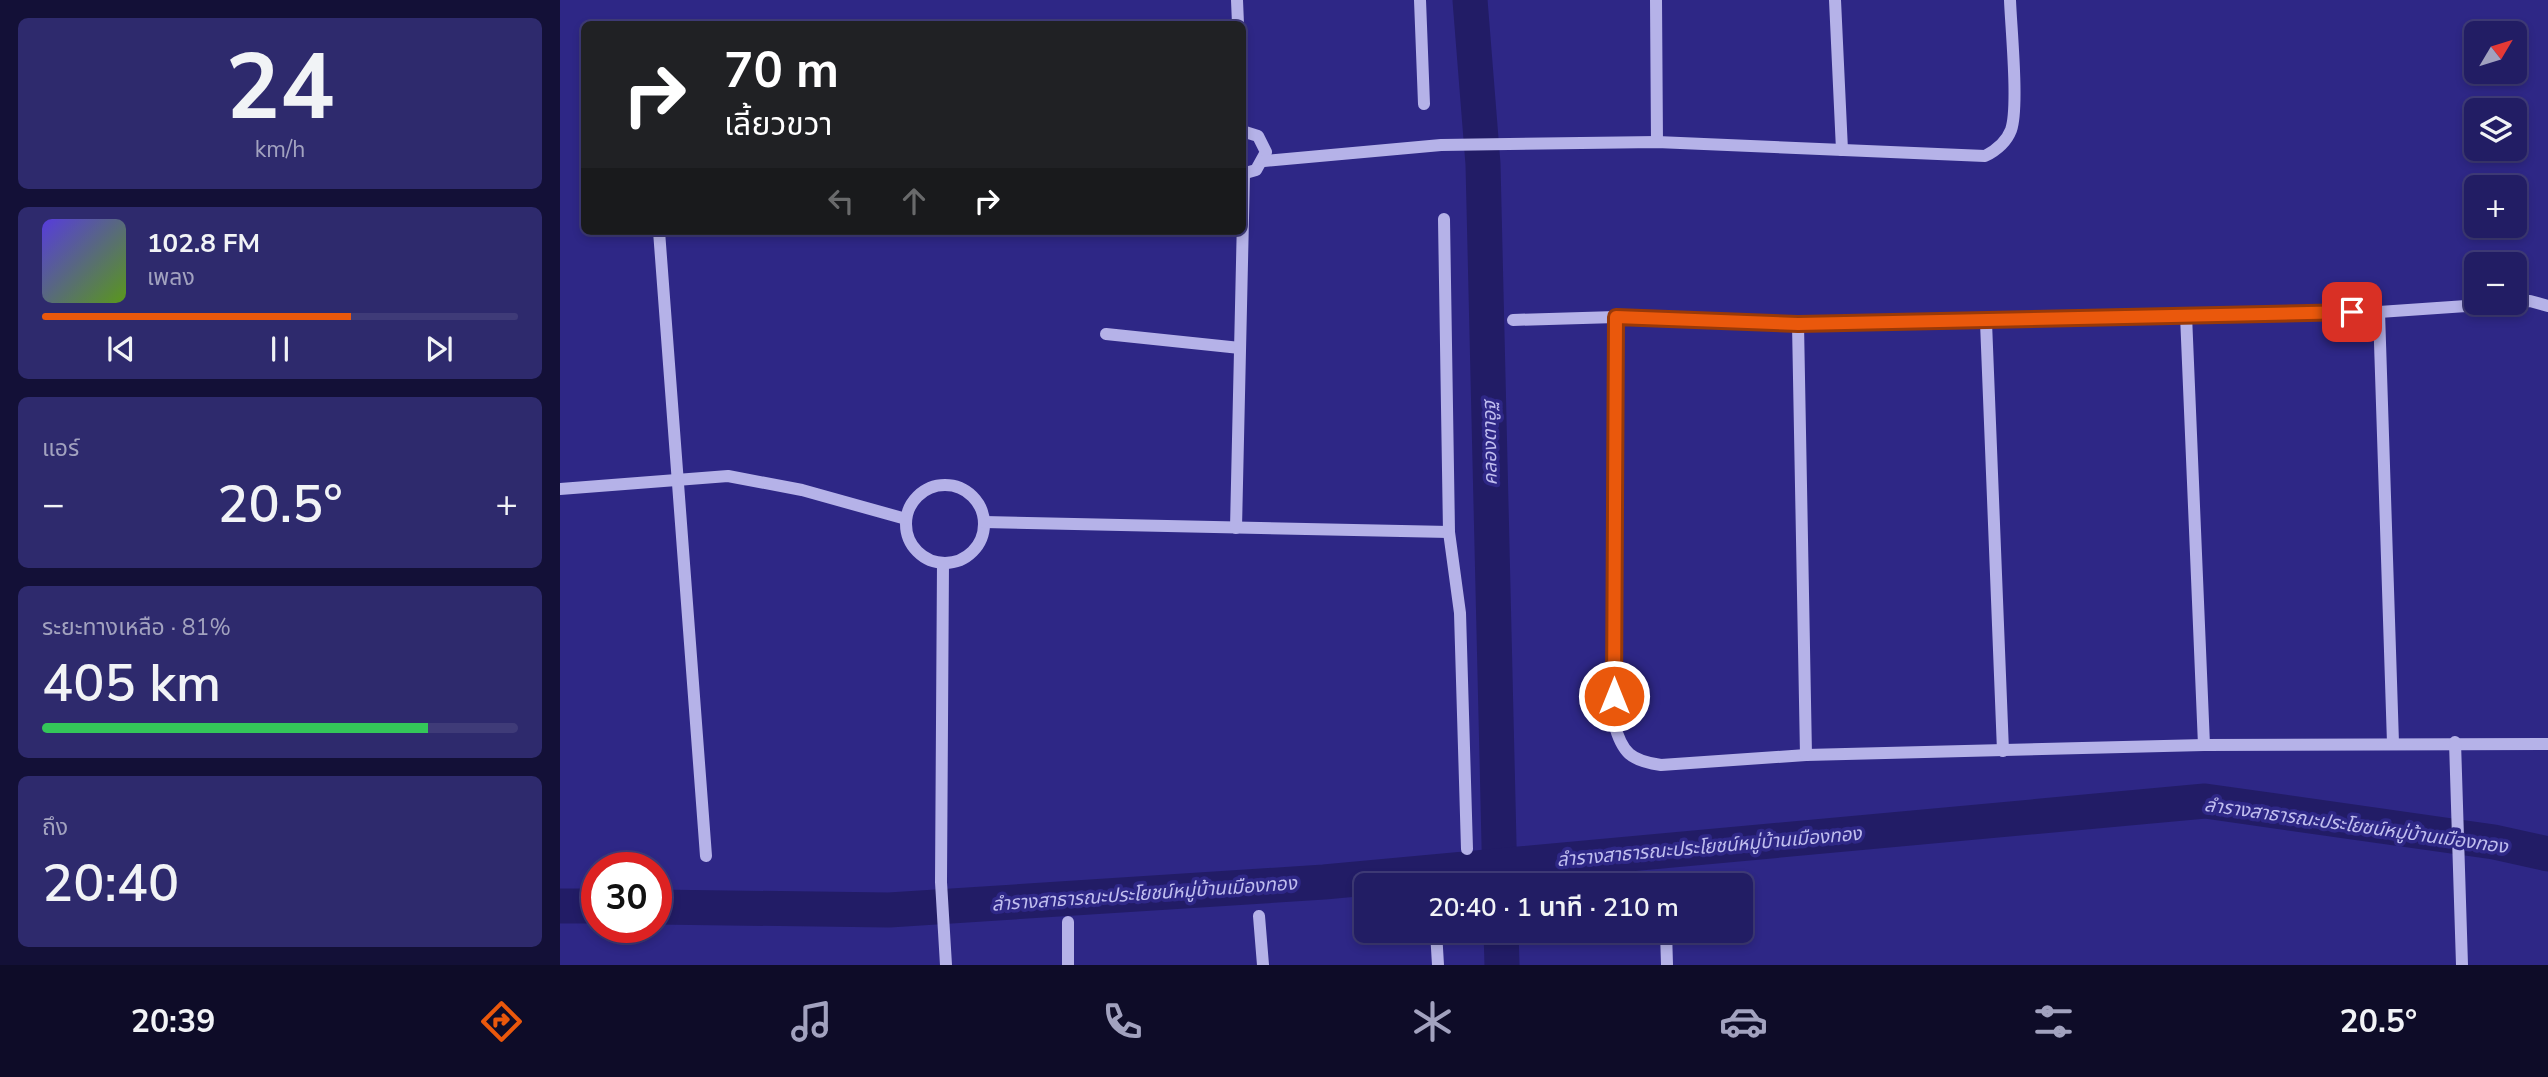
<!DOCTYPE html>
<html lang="th">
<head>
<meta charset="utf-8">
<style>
	:root { --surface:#221d64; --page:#2e2a6d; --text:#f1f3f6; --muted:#a2a2bf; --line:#3f3b78; --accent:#ea580c }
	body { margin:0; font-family:"Nunito Sans","Noto Sans Thai",sans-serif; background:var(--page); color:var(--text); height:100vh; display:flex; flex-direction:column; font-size:26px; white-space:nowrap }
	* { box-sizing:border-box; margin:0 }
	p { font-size:23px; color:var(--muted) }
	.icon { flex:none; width:38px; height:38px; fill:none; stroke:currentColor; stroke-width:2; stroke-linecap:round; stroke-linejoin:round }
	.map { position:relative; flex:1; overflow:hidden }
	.sheet { display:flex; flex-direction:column; gap:18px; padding:18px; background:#131037; width:560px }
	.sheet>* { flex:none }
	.hud { position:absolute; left:21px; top:21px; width:665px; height:214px; border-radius:10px; box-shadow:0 4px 10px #0003,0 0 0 2px var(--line); background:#202124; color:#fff; overflow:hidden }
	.needle { width:46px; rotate:52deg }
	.controls { position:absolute; left:1904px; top:21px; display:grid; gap:14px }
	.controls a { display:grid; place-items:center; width:63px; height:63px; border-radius:10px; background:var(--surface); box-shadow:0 4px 10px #0003,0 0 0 2px var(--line); font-size:35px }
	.speed { position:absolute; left:21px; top:852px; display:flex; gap:14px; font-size:35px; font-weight:700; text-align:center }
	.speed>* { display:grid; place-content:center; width:91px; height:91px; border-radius:50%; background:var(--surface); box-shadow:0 4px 10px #0003,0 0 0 2px var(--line); line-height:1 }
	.speed .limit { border:10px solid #d22; background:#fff; color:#111 }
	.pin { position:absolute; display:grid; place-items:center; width:60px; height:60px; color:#fff; margin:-30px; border-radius:14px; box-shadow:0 4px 10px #0006 }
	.me { position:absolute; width:77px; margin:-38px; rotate:0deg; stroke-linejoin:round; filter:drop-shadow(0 0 5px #0008) }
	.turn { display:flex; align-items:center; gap:24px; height:147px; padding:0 28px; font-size:32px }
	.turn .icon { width:91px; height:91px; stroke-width:2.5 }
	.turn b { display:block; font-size:49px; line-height:60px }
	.lanes { display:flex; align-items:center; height:66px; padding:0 28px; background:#0003; justify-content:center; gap:35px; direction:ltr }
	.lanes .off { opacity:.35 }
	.big { font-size:52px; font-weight:600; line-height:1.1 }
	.sheet .tile { flex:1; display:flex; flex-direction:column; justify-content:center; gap:10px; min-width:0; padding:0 24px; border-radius:10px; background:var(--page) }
	.sheet .dial { align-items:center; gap:0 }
	.dial b { font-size:91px; line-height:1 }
	.song { display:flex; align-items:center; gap:21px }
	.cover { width:84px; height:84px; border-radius:10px; background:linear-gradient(135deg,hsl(250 70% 55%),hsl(90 70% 35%)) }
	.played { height:7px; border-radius:4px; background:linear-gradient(90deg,var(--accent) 65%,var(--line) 65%) }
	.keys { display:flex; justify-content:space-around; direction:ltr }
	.heat { display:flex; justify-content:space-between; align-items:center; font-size:38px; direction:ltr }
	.charge { height:10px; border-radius:5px; background:linear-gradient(90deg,#34c759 81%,var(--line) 0) }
	.trip { position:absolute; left:794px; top:873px; width:399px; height:70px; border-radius:10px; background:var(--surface); box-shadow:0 4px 10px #0003,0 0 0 2px var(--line); font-weight:600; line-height:70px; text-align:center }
	.tab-bar { display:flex; height:112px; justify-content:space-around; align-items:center; background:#0e0c28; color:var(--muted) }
	.tab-bar .icon { width:49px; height:49px }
	.tab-bar .on { color:var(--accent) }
	.tab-bar b { font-size:32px; color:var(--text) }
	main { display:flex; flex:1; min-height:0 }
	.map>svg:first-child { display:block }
</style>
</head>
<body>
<main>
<section class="sheet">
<div class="tile dial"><b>24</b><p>km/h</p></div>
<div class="tile">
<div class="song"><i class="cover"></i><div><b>102.8 FM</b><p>เพลง</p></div></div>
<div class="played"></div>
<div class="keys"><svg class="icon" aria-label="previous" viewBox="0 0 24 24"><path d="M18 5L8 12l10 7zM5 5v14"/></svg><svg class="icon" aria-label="pause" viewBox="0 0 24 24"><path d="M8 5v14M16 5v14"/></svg><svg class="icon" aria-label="next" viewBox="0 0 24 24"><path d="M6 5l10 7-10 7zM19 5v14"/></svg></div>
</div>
<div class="tile"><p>แอร์</p>
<div class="heat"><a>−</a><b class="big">20.5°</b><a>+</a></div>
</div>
<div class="tile"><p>ระยะทางเหลือ · 81%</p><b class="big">405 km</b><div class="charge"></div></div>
<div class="tile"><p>ถึง</p><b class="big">20:40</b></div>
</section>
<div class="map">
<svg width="1988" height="965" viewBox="0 0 1988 965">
	<rect width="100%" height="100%" fill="#2e2786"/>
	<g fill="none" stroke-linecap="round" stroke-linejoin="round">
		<!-- canal -->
		<g stroke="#221c66" stroke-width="35">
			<path d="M 910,0 L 923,164 L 940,886"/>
			<path d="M 0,906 L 37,906"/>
			<path d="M 96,907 L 329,910 L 764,882 L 1645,801 L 1934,842 L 1988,854"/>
			<path d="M 941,931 L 942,965"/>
		</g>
		<!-- minor -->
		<g stroke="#b5b2e8" stroke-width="12">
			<path d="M 677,0 L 678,24"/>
			<path d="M 860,0 L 864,104"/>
			<path d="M 1096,0 L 1097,142"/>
			<path d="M 1275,0 L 1282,150"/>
			<path d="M 682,131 L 698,136 L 706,152 L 696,170 L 682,174"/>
			<path d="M 704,161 L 881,145 L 1097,142 L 1425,156 C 1437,150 1446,143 1451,130 C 1459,107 1451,28 1450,0"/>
			<path d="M 99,231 L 146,856"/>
			<path d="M 1955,302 L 1970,301 L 1988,306"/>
			<path d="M 1819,312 L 1833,743"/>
			<path d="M 1626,315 L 1644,745"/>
			<path d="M 1056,317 L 1054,723 C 1062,753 1071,761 1101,765 L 1246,755 L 1644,745 L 1988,744"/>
			<path d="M 953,320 L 1056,317 L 1238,324 L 1426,322 L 1819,312 L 1950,303"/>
			<path d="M 1426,322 L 1443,751"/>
			<path d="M 1238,324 L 1246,755"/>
			<path d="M 546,334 L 680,348"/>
			<circle cx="385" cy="524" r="39"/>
			<path d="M 0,489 L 168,476 L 242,490 L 346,519"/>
			<path d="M 424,522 L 889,532 L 884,219"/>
			<path d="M 676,528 L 684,174"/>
			<path d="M 889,532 L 900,613 L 907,849"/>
			<path d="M 383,563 L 381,882 L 386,965"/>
			<path d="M 1895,742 L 1902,965"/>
			<path d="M 699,916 L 703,965"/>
			<path d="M 876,931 L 878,965"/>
			<path d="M 1106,931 L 1107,965"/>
			<path d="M 508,965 L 508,922"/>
		</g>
	</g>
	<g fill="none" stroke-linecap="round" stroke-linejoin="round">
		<defs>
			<path id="route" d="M 1054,696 L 1056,317 L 1238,324 L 1792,312"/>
		</defs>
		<!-- route casing -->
		<use href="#route" stroke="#983908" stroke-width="18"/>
		<!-- route -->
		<use href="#route" stroke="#ea580c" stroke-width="12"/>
	</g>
	<g text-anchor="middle" stroke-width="7" stroke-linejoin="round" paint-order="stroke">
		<!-- water labels -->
		<g font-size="19" font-style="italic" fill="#c0beef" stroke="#2e2786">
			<text transform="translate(929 443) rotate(-91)" y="7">คลองตาอูฐ</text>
			<text transform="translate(1796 825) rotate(8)" y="7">ลำรางสาธารณะประโยชน์หมู่บ้านเมืองทอง</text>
			<text transform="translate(1149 846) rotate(-5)" y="7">ลำรางสาธารณะประโยชน์หมู่บ้านเมืองทอง</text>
			<text transform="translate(584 893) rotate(-4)" y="7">ลำรางสาธารณะประโยชน์หมู่บ้านเมืองทอง</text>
		</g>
	</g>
</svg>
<div class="controls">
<a><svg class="needle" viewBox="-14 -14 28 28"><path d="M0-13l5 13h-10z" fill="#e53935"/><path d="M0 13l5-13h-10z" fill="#a2a2bf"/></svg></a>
<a><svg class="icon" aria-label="layers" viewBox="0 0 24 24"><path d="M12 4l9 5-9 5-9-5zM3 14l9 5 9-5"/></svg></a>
<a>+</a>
<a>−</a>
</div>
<div class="speed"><div class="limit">30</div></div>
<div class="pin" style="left:1792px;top:312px;background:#d93025"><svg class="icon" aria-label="arrive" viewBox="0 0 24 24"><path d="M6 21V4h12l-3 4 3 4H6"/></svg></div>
<svg class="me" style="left:1054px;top:696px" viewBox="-20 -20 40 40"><circle r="17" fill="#ea580c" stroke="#fff" stroke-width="3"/><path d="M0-11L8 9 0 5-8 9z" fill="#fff"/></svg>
<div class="trip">20:40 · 1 นาที · 210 m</div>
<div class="hud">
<div class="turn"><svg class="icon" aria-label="right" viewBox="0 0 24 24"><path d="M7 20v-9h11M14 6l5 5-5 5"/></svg><div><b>70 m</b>เลี้ยวขวา</div></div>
<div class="lanes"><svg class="icon off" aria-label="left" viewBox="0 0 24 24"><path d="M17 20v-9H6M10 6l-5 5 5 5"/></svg><svg class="icon off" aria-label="ahead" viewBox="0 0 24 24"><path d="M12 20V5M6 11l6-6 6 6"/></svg><svg class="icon" aria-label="right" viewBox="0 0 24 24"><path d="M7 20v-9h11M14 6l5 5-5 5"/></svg></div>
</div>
</div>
</main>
<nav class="tab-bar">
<b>20:39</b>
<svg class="icon on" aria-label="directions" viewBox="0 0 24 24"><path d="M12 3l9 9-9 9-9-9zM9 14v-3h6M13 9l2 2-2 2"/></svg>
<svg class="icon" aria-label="music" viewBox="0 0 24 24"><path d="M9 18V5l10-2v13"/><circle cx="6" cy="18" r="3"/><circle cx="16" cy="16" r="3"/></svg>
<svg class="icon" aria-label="phone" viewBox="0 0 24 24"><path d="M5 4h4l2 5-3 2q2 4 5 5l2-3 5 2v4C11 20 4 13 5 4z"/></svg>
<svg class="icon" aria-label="climate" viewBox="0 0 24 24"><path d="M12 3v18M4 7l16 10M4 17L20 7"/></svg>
<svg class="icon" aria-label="car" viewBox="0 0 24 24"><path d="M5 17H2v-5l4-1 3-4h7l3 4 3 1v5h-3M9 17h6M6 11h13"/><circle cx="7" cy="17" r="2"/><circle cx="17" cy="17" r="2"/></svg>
<svg class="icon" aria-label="filters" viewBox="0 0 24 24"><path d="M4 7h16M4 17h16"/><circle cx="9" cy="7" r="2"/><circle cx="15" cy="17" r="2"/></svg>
<b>20.5°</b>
</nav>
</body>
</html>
